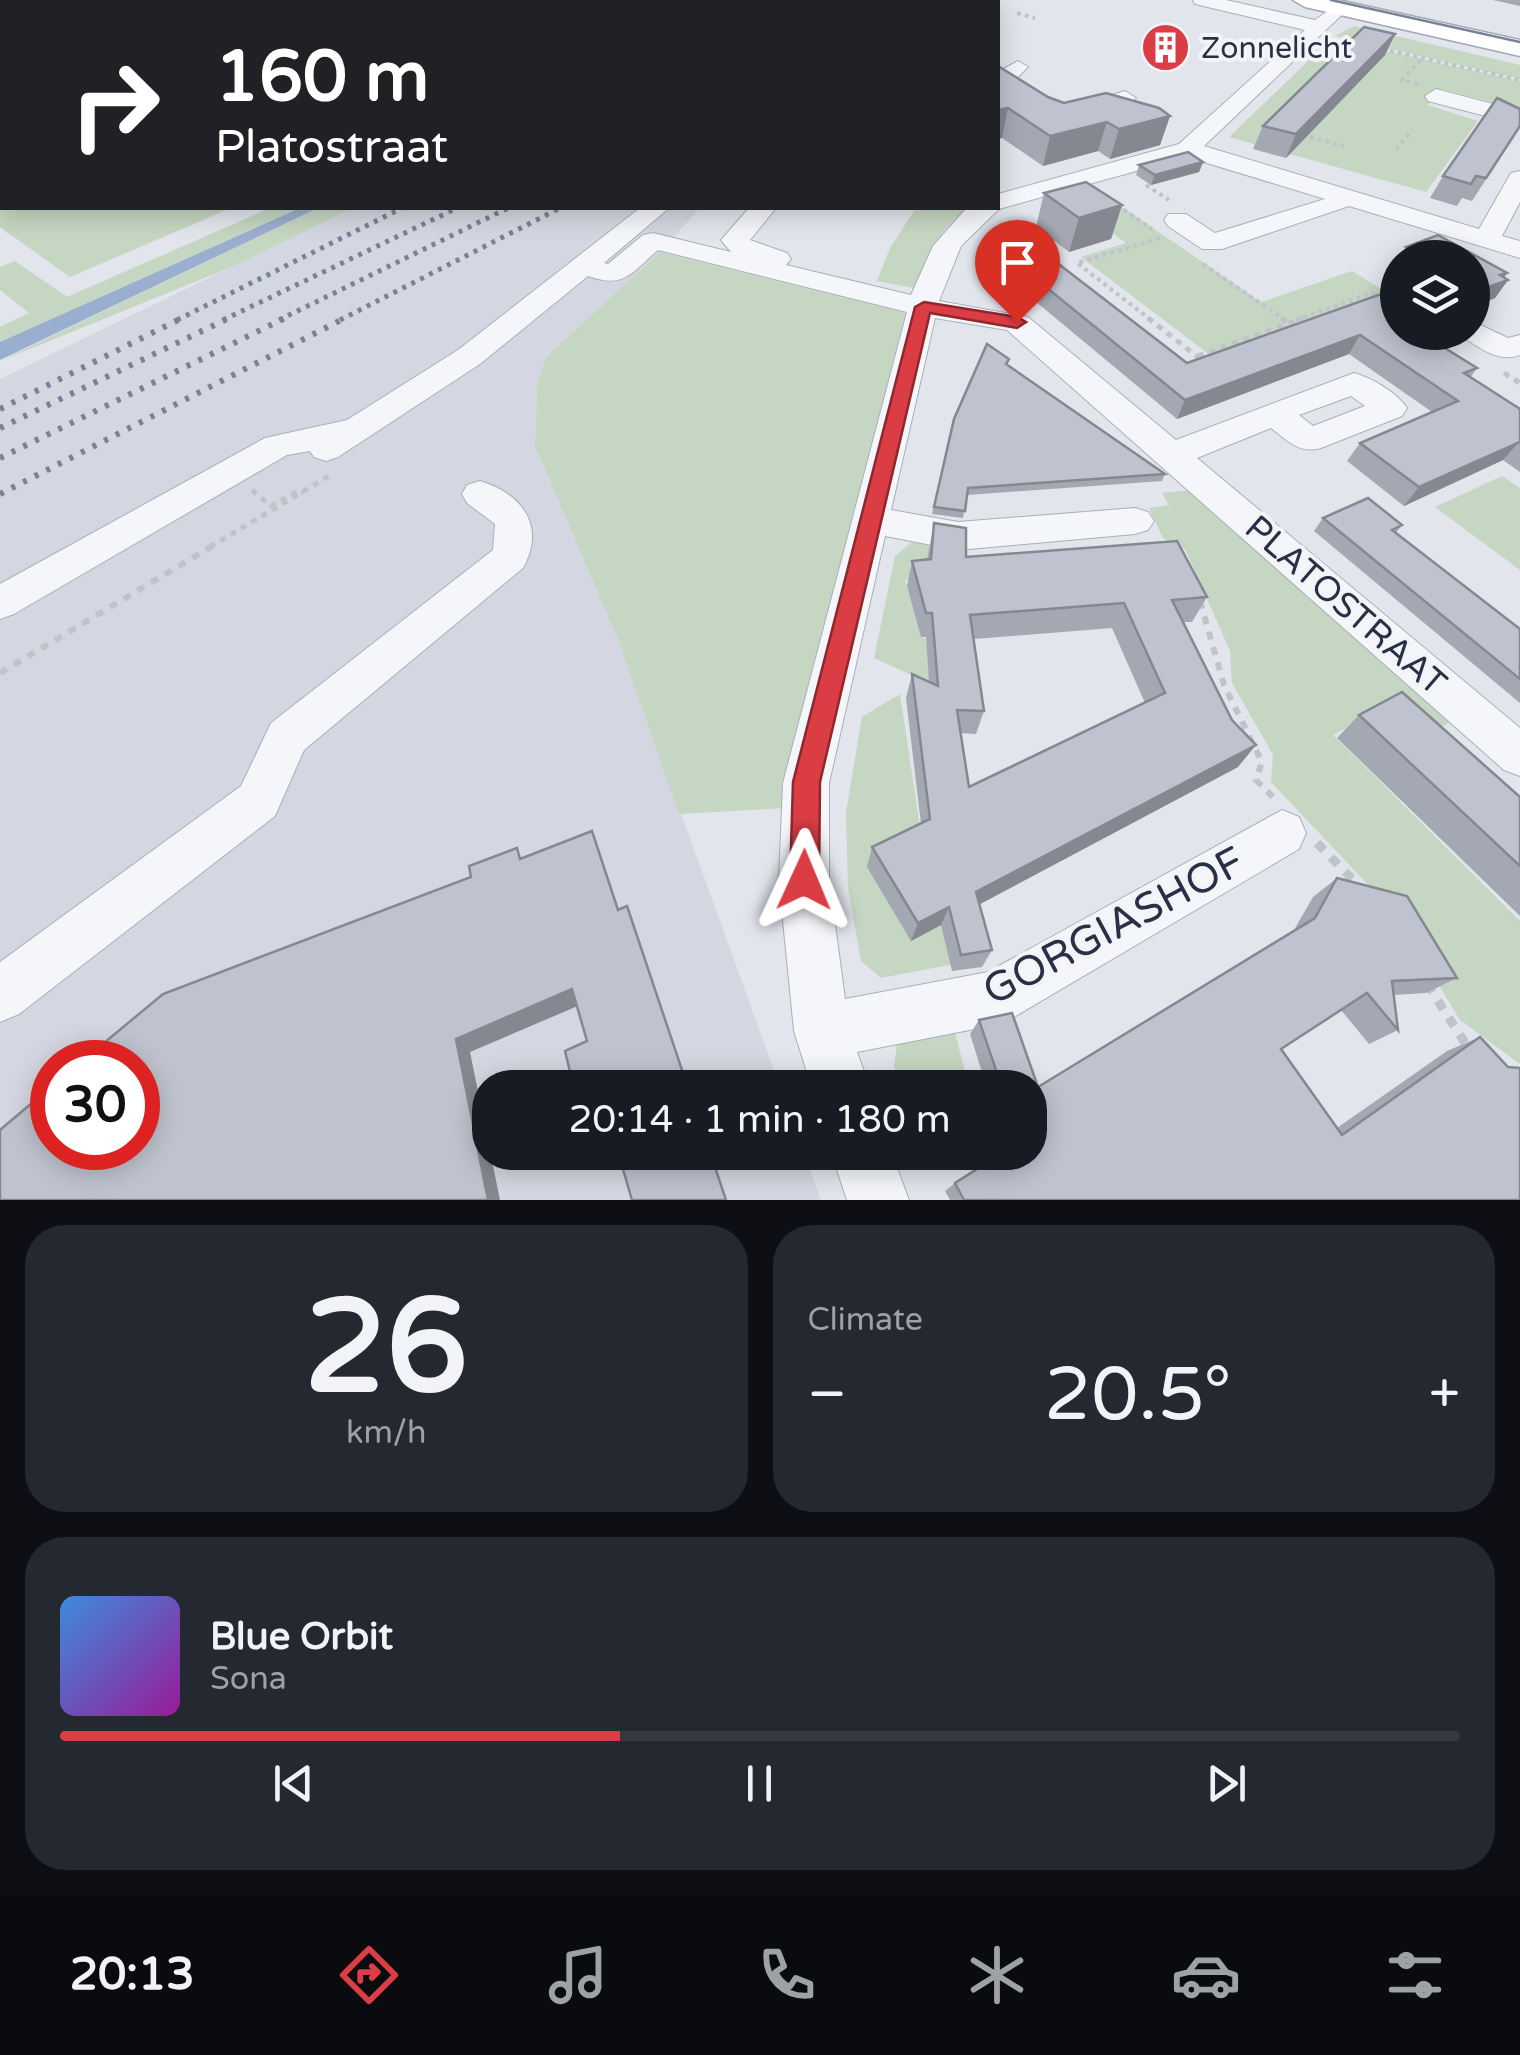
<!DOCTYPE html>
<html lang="en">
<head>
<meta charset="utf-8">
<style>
	:root { --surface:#171b24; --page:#242831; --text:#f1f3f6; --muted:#9ea1a6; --line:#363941; --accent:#db3d45 }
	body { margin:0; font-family:"Varela Round",sans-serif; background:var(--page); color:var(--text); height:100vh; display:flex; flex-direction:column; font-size:38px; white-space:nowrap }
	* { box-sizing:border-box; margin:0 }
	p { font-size:32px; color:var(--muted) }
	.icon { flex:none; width:55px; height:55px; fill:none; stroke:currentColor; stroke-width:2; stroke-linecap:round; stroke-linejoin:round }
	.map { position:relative; height:1200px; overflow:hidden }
	.panel { display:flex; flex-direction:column; gap:25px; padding:25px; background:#0d0f14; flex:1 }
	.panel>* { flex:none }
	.banner { position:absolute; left:0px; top:0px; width:1000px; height:210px; box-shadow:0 5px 25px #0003; background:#202124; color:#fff; overflow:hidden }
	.controls { position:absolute; left:1380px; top:240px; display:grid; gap:20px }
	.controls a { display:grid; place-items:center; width:110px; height:110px; border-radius:50%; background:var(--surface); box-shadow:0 5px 25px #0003; font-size:50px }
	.speed { position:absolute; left:30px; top:1040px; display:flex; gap:20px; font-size:50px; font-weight:700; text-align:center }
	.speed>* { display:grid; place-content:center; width:130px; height:130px; border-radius:50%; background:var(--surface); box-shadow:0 5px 25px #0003; line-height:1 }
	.speed .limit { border:15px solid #d22; background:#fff; color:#111 }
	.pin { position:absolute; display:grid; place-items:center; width:85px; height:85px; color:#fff; margin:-102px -42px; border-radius:50% 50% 50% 0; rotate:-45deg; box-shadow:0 0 10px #0007 }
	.pin .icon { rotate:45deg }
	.me { position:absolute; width:110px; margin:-55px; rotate:1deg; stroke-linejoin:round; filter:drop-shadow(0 0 8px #0008) }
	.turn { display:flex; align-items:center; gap:35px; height:210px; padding:0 50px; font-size:45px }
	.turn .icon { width:130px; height:130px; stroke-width:2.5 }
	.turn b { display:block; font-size:70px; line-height:85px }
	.big { font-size:75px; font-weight:600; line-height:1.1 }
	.panel .widget { flex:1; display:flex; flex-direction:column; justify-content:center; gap:15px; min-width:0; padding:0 35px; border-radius:40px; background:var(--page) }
	.panel .dial { align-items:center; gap:0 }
	.dial b { font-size:130px; line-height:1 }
	.song { display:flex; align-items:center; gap:30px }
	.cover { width:120px; height:120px; border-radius:15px; background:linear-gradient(135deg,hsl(210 70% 55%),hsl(300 70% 35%)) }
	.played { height:10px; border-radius:5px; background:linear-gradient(90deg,var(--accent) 40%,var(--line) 40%) }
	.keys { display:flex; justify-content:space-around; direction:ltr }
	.heat { display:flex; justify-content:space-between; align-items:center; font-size:55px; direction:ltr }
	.panel .tiles { flex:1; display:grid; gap:25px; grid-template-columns:1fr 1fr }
	.widget:last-child { grid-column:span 2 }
	.trip { position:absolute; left:472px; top:1070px; width:575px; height:100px; border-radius:40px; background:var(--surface); box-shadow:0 5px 25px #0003; font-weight:600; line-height:100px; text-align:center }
	.tabs { display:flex; height:160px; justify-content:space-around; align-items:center; background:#090b0e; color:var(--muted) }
	.tabs .icon { width:70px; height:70px }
	.tabs .current { color:var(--accent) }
	.tabs b { font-size:45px; color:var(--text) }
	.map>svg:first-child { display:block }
</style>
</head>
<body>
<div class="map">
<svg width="1520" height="1200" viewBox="0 0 1520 1200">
	<rect width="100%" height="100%" fill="#e2e5ec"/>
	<!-- built -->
	<path fill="#d4d7e1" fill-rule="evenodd" d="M 353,208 L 700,208 L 660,252 L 545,358 L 537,385 L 535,446 L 619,642 L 780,1087 L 490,1088 L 490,1152 L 804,1153 L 821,1200 L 0,1200 L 0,379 ZM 52,1062 L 138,1062 L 138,1148 L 52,1148 Z"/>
	<!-- green -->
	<g fill="#c5d6c2">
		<path d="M 1354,26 L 1520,65 L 1520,79 L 1335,36 Z"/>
		<path d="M 1336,40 L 1520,81 L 1520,109 L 1441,89 L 1428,105 L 1478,121 L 1426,192 L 1229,137 L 1329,41 Z"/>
		<path d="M 0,142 L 2,208 L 231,208 L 70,277 L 0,227 Z"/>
		<path d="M 1093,187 L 1261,302 L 1352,271 L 1397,299 L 1223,365 L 1081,257 L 1126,243 L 1060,195 Z"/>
		<path d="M 270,208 L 300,208 L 0,342 L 0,327 L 29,313 L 0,290 L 0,267 L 15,261 L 67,297 Z"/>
		<path d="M 318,208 L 353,208 L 234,266 L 0,361 Z"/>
		<path d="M 916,208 L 973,208 C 936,228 931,251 919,289 L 877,281 L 890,248 Z"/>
		<path d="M 660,252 L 910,314 L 786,808 L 679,814 L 619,642 L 535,446 L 537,385 L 545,358 Z"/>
		<path d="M 1502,476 L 1520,488 L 1520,570 L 1435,507 Z"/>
		<path d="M 1191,490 L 1450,722 L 1422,738 L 1378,712 L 1333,735 L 1520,921 L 1520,1064 L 1460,1020 L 1389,902 L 1373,890 L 1271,782 L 1273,755 L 1232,683 L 1230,651 L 1185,549 L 1163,538 L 1149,508 L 1169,505 L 1162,493 Z"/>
		<path d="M 913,541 L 930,543 L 926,577 L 905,580 L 923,638 L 931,638 L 934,685 L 874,658 L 895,556 Z"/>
		<path d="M 900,694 L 920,827 L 870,852 L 915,930 L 943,917 L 954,964 L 881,978 L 861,961 L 848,888 L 846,813 L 862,717 Z"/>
		<path d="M 953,1025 L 969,1087 L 900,1087 L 894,1066 L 897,1044 Z"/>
	</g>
	<!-- water -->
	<path fill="#9aaecf" d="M 300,208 L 318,208 L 0,360 L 0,342 Z"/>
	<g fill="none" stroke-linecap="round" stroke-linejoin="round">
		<defs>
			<g id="minor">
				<path d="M 1193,0 L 1226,0 L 1315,20 L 1340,2 L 1349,8 L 1204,146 L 1479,229 L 1511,173 L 1520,171 L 1520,202 L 1502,236 L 1520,241 L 1520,258 L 1349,206 L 1222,249 L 1202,249 L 1168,226 L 1164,220 L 1168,214 L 1186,214 L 1215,233 L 1325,199 L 1187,157 L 999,209 L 961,246 L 939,301 L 1028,317 L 1176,440 L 1354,373 C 1372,378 1396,392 1407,408 L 1402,416 L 1321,448 C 1299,454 1288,441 1271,428 L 1197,458 L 1520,728 L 1520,776 L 1504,770 L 1007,330 L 935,318 L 891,510 L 958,522 L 1135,508 L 1148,512 L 1154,521 L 1148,530 L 1135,534 L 958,550 L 885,536 L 829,783 L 829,880 L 845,999 L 988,972 L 1282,810 L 1299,817 L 1306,833 L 1299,849 L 1014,1017 L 995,1025 L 857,1052 L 870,1088 L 812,1088 L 794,1031 L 779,880 L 783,783 L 907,312 L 658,250 C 631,273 625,289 588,276 L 480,364 L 338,457 L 326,461 L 314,457 L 310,451 L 287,455 L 14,614 L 0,619 L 0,584 L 265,438 L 347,420 L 458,350 L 640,208 L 669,208 L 604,263 L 608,264 L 643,235 L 653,233 L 731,252 L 721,240 L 749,208 L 776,208 L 750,240 L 787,253 L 791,259 L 786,265 L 911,295 L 933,246 L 965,210 L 998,208 L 998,194 L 1179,144 L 1305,30 L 1195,4 ZM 1351,396 L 1365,406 L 1313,426 L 1299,415 Z"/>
				<path d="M 1018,61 L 1028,67 L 1017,78 L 1066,109 L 1125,91 L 1136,98 L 1124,109 L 1062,124 L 1054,122 L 998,82 L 998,72 Z"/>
				<path d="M 1436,89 L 1520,111 L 1520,125 L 1428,101 L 1425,96 Z"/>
				<rect x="0" y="96" width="2" height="14"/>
				<path d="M 1472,321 L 1508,338 L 1520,335 L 1520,355 C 1497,363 1481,348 1461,336 L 1459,332 L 1472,332 Z"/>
				<path d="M 480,481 C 523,494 546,527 523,568 L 304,750 L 275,816 L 19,1014 L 0,1022 L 0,962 L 241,786 L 271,723 L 493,550 L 495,524 L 467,503 L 462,494 L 467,485 Z"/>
				<path d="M 831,1152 L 891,1152 L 909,1200 L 847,1200 Z"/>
			</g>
			<path id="major" d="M 1293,0 L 1338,0 L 1520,40 L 1520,56 L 1305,7 Z"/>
		</defs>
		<!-- minor casing -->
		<use href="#minor" stroke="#aaafba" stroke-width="2"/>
		<!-- major casing -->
		<use href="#major" stroke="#a0a7b8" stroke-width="3"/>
		<!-- path-far3 -->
		<g stroke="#c0c3ca" stroke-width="4" stroke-dasharray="4 4" stroke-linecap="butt">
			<path d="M 119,0 L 125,2"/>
			<path d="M 1017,13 L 1035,18"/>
			<path d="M 1382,49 L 1520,80"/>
			<path d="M 1418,84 L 1402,80 L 1422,58"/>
			<path d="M 1302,135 L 1344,146"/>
			<path d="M 1396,149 L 1412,130"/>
			<path d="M 1146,185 L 1169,200"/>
			<path d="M 1117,205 L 1152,229"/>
			<path d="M 1203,264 L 1285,320"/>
			<path d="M 1151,320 L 1077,263 L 1160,238"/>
			<path d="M 1296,320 L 1372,293 L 1379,297"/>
		</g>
		<!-- path-far2 -->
		<g stroke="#c0c3ca" stroke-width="5" stroke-dasharray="6 6" stroke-linecap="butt">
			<path d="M 1148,318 L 1203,361"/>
			<path d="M 1281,318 L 1290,324"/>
			<path d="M 1198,356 L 1303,318"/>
			<path d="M 1504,373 L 1520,383"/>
			<path d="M 252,490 L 271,506 L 300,490 L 304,493"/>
			<path d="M 210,547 L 329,476"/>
		</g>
		<!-- path-far1 -->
		<g stroke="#c0c3ca" stroke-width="6" stroke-dasharray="8 8" stroke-linecap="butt">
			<path d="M 1200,601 L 1224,685 L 1262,762 L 1256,780 L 1274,798"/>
			<path d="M 0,673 L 214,545"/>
		</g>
		<!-- path -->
		<g stroke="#c0c3ca" stroke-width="9" stroke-dasharray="10 10" stroke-linecap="butt">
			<path d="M 1317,843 L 1361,888"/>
			<path d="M 1427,984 L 1469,1049"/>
		</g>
		<!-- minor -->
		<use href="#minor" fill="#f5f6f9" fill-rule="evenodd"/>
		<!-- major -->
		<use href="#major" fill="#fff" fill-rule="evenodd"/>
		<!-- tram -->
		<path stroke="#7a8297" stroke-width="2.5" d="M 1331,0 L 1520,42"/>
		<!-- rail-far2 -->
		<g stroke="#7a8297" stroke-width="4" stroke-dasharray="2.5 5" stroke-linecap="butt">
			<path d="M 793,2 L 799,0"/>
			<path d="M 859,2 L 864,0"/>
			<path d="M 923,2 L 928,0"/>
			<path d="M 944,2 L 949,0"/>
		</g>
		<!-- rail-far1 -->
		<g stroke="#7a8297" stroke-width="5" stroke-dasharray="4 6" stroke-linecap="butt">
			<path d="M 177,320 L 402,208"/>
			<path d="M 223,320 L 457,208"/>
			<path d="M 279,320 L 508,208"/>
			<path d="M 340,320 L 560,208"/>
		</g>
		<!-- rail -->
		<g stroke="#7a8297" stroke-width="6" stroke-dasharray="4 9" stroke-linecap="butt">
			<path d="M 0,409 L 182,318"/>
			<path d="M 0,428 L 229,318"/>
			<path d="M 0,458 L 285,318"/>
			<path d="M 0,494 L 345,318"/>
		</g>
	</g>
	<!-- wall -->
	<g fill="#a3a8b2" fill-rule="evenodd">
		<path d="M 1493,0 L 1520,0 L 1520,6 Z"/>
		<path d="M 1395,34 L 1385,55 L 1286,158 L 1253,149 L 1263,126 Z"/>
		<path d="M 998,66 L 1048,97 L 1064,103 L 1170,116 L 1160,145 L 1110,159 L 1098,151 L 1043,166 L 1002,138 L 998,139 Z"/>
		<path d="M 1520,127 L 1472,201 L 1462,198 L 1457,206 L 1430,198 L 1443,176 Z"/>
		<path d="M 1203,162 L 1199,172 L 1151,185 L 1136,175 L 1139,165 Z"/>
		<path d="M 1044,193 L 1122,205 L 1111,239 L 1069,252 L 1036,227 Z"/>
		<path d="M 1438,235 L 1507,273 L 1504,278 L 1508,280 L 1495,298 L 1472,307 L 1472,258 L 1400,258 L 1406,247 Z"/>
		<path d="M 1004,253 L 1187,363 L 1398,288 L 1398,332 L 1477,368 L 1470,378 L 1520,409 L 1520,472 L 1503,460 L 1404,506 L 1347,461 L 1360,443 L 1432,412 L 1349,354 L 1177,419 L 1000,272 Z"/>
		<path d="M 1007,365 L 1165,474 L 1162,481 L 967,495 L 963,518 L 932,514 L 954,419 Z"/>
		<path d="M 1323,518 L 1402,525 L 1396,533 L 1520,629 L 1520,703 L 1314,531 Z"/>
		<path d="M 934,523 L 966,557 L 1207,597 L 1192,622 L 1183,622 L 1238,767 L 979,904 L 992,950 L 982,967 L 952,971 L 941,925 L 911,941 L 867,867 L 872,847 L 921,824 L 906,698 L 912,674 L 929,682 L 926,637 L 921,637 L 907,586 L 912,561 L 927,560 ZM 1112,628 L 1145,703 L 969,787 L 960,733 L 976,734 L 984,711 L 974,639 Z"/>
		<path d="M 1359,715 L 1520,797 L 1520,916 L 1337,738 Z"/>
		<path d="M 1337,878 L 1457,978 L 1426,993 L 1394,995 L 1398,1030 L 1369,1044 L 1341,1010 L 1281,1049 L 1337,1128 L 1447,1051 L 1480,1037 L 1520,1200 L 950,1200 L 945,1191 L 955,1183 L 1030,1152 L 1030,1088 L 987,1088 L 970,1034 L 979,1020 L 1038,1087 L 1294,930 L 1313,897 Z"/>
	</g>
	<!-- shaded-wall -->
	<g fill="#858891">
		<path d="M 1395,34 L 1385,55 L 1286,158 L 1296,134 Z"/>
		<path d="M 2,74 L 2,88 L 0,88 L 0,75 Z"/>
		<path d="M 1008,108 L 1002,138 L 998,139 L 998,110 Z"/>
		<path d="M 1170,116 L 1160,145 L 1110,159 L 1119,129 Z"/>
		<path d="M 1107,122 L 1098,151 L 1043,166 L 1050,136 Z"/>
		<path d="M 1203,162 L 1199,172 L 1151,185 L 1155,175 Z"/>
		<path d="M 1122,205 L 1111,239 L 1069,252 L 1079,218 Z"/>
		<path d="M 1507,273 L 1500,283 L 1508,280 L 1495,298 L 1472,307 L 1472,293 L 1500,275 Z"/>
		<path d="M 1360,335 L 1349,354 L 1177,419 L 1185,400 Z"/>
		<path d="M 1519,442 L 1503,460 L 1404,506 L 1419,487 Z"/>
		<path d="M 1256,745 L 1238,767 L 967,911 L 976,892 Z"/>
		<path d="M 949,907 L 941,925 L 911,941 L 918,923 Z"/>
		<path d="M 572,989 L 580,1005 L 470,1052 L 500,1200 L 488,1200 L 456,1039 Z"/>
	</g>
	<!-- building -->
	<g fill="#bec3cf" stroke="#858891" stroke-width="2.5" fill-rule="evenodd">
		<path d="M 0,0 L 52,0 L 57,2 L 2,2 L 2,74 L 0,75 Z"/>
		<path d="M 1364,27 L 1395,34 L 1296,134 L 1263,126 Z"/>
		<path d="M 998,66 L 1048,97 L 1064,103 L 1106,93 L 1159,108 L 1170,116 L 1119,129 L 1107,122 L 1050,136 L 1008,108 L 998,110 Z"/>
		<path d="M 1497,98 L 1520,109 L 1520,126 L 1486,178 L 1476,176 L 1471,184 L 1443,176 Z"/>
		<path d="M 1188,152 L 1203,162 L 1155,175 L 1139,165 Z"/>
		<path d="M 1086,182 L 1122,205 L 1079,218 L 1044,193 Z"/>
		<path d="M 1438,235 L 1507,273 L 1500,275 L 1508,280 L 1472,293 L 1472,258 L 1425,258 L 1406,247 Z"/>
		<path d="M 1034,245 L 1187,363 L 1398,288 L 1398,332 L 1419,332 L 1477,368 L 1464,373 L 1520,409 L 1520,442 L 1419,487 L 1360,443 L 1458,401 L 1360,335 L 1185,400 L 1004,253 Z"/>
		<path d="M 987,344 L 1009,359 L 1006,364 L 1165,474 L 968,488 L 965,511 L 934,507 L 954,419 Z"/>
		<path d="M 1368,498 L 1402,525 L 1392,530 L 1520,629 L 1520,679 L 1323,518 Z"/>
		<path d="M 934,523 L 966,528 L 966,557 L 1177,541 L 1207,597 L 1172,600 L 1232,720 L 1256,745 L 976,892 L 992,950 L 961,955 L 949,907 L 918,923 L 872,847 L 930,819 L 912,674 L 938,686 L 932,613 L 926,613 L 912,561 L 931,559 ZM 1124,603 L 1165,693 L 969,787 L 957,710 L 984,711 L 970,615 Z"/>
		<path d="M 1402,692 L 1520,797 L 1520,866 L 1359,715 Z"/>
		<path d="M 592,831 L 618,910 L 627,906 L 688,1088 L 574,1088 L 565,1051 L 587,1041 L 572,989 L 456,1039 L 488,1200 L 0,1200 L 0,1130 L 52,1086 L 52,1148 L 138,1148 L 138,1062 L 81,1062 L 163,994 L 471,877 L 469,866 L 517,848 L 520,859 Z"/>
		<path d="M 1337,878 L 1407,896 L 1457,978 L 1392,981 L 1398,1030 L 1367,993 L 1281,1049 L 1342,1135 L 1480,1037 L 1508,1067 L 1520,1068 L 1520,1200 L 964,1200 L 955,1183 L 1004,1152 L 1030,1152 L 1030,1088 L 1002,1088 L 979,1020 L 1012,1013 L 1038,1087 L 1315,918 Z"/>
		<path d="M 618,1152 L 710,1152 L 726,1200 L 632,1200 Z"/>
	</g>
	<!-- route -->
	<path fill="#db3d45" stroke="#8e282d" stroke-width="2.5" d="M 924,302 L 1017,317 L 1026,322 L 1017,328 L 930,313 L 820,782 L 819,880 L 815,890 L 804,894 L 794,890 L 790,880 L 793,782 L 915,307 Z"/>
	<!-- icons -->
	<defs>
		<symbol id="building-disc" viewBox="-11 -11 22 22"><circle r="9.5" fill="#db3d45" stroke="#f2f4f8"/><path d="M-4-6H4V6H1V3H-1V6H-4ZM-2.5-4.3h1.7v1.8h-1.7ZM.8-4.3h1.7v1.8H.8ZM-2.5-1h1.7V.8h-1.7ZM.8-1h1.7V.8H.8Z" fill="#fff"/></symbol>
	</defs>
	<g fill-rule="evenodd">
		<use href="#building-disc" x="1138" y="20" width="55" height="55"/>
	</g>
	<g text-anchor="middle" stroke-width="8" stroke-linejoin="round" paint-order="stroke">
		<!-- far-poi labels -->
		<g font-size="30" fill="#283045" stroke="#f2f4f8" text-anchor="start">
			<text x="1201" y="58">Zonnelicht</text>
		</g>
		<!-- street labels -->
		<g font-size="35" fill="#283045" stroke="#f2f4f8">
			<text transform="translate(1346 605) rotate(41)" y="12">PLATOSTRAAT</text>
		</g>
		<!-- near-street labels -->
		<g font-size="42" fill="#283045" stroke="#f2f4f8">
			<text transform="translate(1113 925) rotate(-28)" y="15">GORGIASHOF</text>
		</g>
	</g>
</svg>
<div class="controls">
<a><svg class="icon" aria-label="layers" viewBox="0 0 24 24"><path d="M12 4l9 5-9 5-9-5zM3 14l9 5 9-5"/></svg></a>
</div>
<div class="speed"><div class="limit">30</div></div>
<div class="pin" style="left:1017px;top:322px;background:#d93025"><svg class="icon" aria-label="arrive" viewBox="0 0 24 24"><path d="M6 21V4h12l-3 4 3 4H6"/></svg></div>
<svg class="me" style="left:804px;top:880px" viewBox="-20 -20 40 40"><path d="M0-17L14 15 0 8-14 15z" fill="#db3d45" stroke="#fff" stroke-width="4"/></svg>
<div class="trip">20:14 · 1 min · 180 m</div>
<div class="banner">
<div class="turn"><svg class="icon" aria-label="right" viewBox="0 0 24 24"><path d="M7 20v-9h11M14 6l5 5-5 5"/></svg><div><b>160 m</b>Platostraat</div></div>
</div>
</div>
<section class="panel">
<div class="tiles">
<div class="widget dial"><b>26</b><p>km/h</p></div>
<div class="widget"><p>Climate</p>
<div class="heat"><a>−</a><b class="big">20.5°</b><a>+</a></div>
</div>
<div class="widget">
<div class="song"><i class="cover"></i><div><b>Blue Orbit</b><p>Sona</p></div></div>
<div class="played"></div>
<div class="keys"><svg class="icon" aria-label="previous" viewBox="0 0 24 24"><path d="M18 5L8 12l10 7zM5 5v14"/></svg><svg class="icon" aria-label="pause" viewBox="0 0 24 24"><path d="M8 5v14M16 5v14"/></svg><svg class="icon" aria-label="next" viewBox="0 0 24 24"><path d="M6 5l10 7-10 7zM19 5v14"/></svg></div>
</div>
</div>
</section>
<nav class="tabs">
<b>20:13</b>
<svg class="icon current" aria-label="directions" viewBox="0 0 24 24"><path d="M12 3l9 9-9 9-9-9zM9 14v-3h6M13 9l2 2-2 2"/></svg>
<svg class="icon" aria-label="music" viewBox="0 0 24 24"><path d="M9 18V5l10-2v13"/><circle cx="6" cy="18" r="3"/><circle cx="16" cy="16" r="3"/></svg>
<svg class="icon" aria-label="phone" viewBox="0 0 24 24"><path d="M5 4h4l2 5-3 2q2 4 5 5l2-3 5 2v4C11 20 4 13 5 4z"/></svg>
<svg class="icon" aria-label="climate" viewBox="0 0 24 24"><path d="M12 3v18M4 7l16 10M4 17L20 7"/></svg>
<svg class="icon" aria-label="car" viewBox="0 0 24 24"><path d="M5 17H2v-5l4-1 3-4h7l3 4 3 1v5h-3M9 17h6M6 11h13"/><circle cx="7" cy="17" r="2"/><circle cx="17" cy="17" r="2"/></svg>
<svg class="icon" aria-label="filters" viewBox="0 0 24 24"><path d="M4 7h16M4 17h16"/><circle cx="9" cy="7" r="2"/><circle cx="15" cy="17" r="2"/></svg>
</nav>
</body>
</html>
